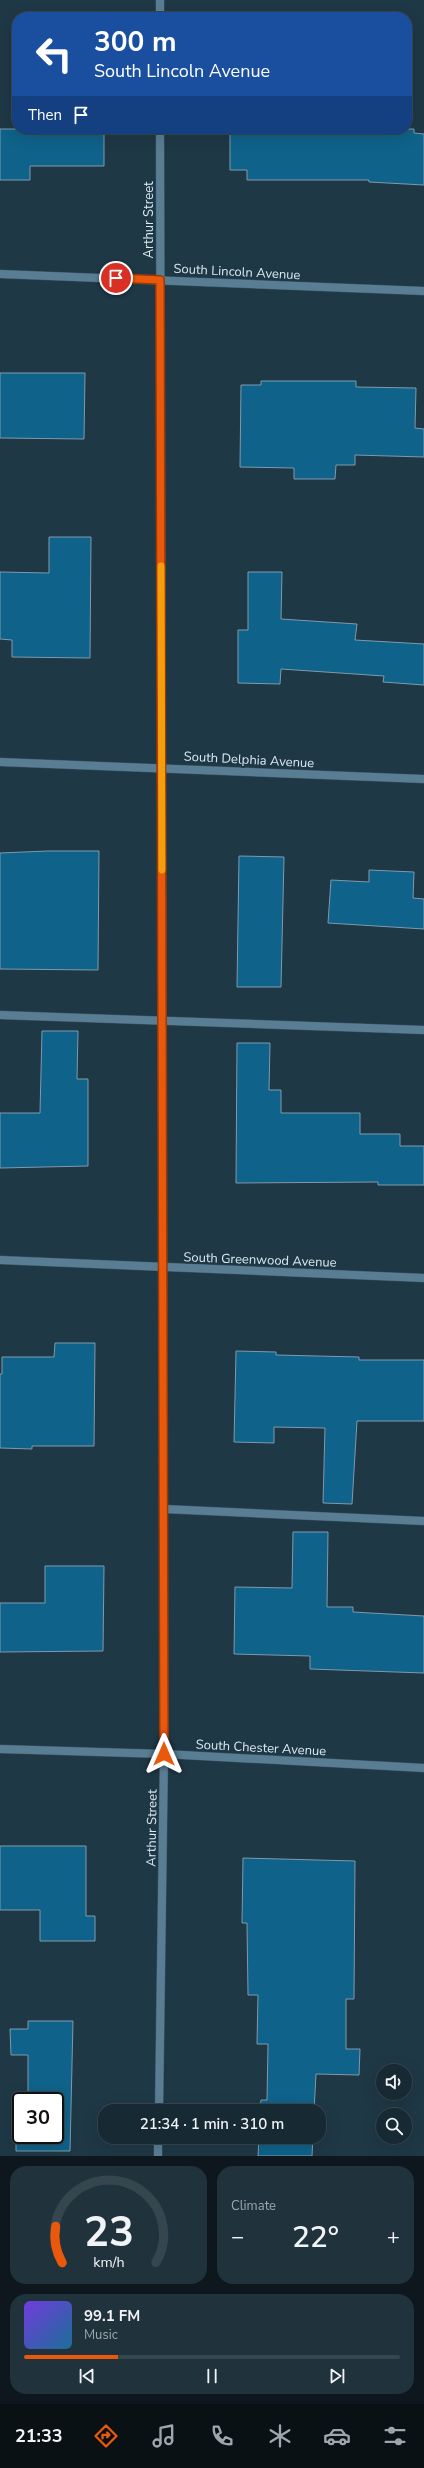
<!DOCTYPE html>
<html lang="en">
<head>
<meta charset="utf-8">
<style>
	:root { --surface:#172a34; --page:#20323c; --text:#f1f3f6; --muted:#9ea7ac; --line:#36464f; --accent:#ea580c }
	body { margin:0; font-family:"Nunito Sans",sans-serif; background:var(--page); color:var(--text); height:100vh; display:flex; flex-direction:column; font-size:15px; white-space:nowrap }
	* { box-sizing:border-box; margin:0 }
	p { font-size:13px; color:var(--muted) }
	.icon { flex:none; width:22px; height:22px; fill:none; stroke:currentColor; stroke-width:2; stroke-linecap:round; stroke-linejoin:round }
	.map { position:relative; height:2156px; overflow:hidden }
	.details { display:flex; flex-direction:column; gap:10px; padding:10px; background:#0d171d; flex:1 }
	.details>* { flex:none }
	.hud { position:absolute; left:12px; top:12px; width:400px; height:122px; border-radius:16px; box-shadow:0 4px 16px #0002,0 0 0 1px var(--line); background:#1a4fa0; color:#fff; overflow:hidden }
	.fabs { position:absolute; left:376px; top:2064px; display:grid; gap:8px }
	.fabs a { display:grid; place-items:center; width:36px; height:36px; border-radius:50%; background:var(--surface); box-shadow:0 4px 16px #0002,0 0 0 1px var(--line); font-size:20px }
	.speed { position:absolute; left:12px; top:2092px; display:flex; gap:8px; font-size:20px; font-weight:700; text-align:center }
	.speed>* { display:grid; place-content:center; width:52px; height:52px; border-radius:50%; background:var(--surface); box-shadow:0 4px 16px #0002,0 0 0 1px var(--line); line-height:1 }
	.speed .limit { border:2px solid #111; border-radius:6px; background:#fff; color:#111 }
	.pin { position:absolute; display:grid; place-items:center; width:34px; height:34px; color:#fff; margin:-17px; border:2px solid #fff; border-radius:50%; box-shadow:0 1px 4px #0007 }
	.me { position:absolute; width:44px; margin:-22px; rotate:0deg; stroke-linejoin:round; filter:drop-shadow(0 0 3px #0008) }
	.turn { display:flex; align-items:center; gap:14px; height:84px; padding:0 16px; font-size:18px }
	.turn .icon { width:52px; height:52px; stroke-width:2.5 }
	.turn b { display:block; font-size:28px; line-height:34px }
	.then { display:flex; align-items:center; height:38px; padding:0 16px; background:#0003; gap:8px; font-size:15px }
	.big { font-size:30px; font-weight:600; line-height:1.1 }
	.details .widget { flex:1; display:flex; flex-direction:column; justify-content:center; gap:6px; min-width:0; padding:0 14px; border-radius:16px; background:var(--page) }
	.details .dial { align-items:center; gap:0 }
	.dial svg { height:104px; overflow:visible; fill:none; stroke:var(--line); stroke-width:7; stroke-linecap:round; text-anchor:middle }
	.dial text { fill:var(--text); stroke:none }
	.song { display:flex; align-items:center; gap:12px }
	.cover { width:48px; height:48px; border-radius:6px; background:linear-gradient(135deg,hsl(260 70% 55%),hsl(200 70% 35%)) }
	.played { height:4px; border-radius:2px; background:linear-gradient(90deg,var(--accent) 25%,var(--line) 25%) }
	.keys { display:flex; justify-content:space-around; direction:ltr }
	.heat { display:flex; justify-content:space-between; align-items:center; font-size:22px; direction:ltr }
	.details .tiles { flex:1; display:grid; gap:10px; grid-template-columns:1fr 1fr }
	.widget:last-child { grid-column:span 2 }
	.trip { position:absolute; left:98px; top:2104px; width:228px; height:40px; border-radius:16px; background:var(--surface); box-shadow:0 4px 16px #0002,0 0 0 1px var(--line); font-weight:600; line-height:40px; text-align:center }
	.dock { display:flex; height:64px; justify-content:space-around; align-items:center; background:#091115; color:var(--muted) }
	.dock .icon { width:28px; height:28px }
	.dock .current { color:var(--accent) }
	.dock b { font-size:18px; color:var(--text) }
	.map>svg:first-child { display:block }
</style>
</head>
<body>
<div class="map">
<svg width="424" height="2156" viewBox="0 0 424 2156">
	<rect width="100%" height="100%" fill="#1f3846"/>
	<!-- building -->
	<g fill="#0f628a" stroke="#7f9aac">
		<path d="M 0,129 L 104,129 L 104,166 L 30,166 L 30,180 L 0,180 Z"/>
		<path d="M 230,129 L 414,129 L 414,133 L 424,134 L 424,185 L 369,182 L 369,180 L 247,180 L 247,170 L 230,170 Z"/>
		<path d="M 0,373 L 85,373 L 84,439 L 0,438 Z"/>
		<path d="M 261,381 L 356,381 L 356,387 L 416,388 L 415,428 L 424,429 L 424,457 L 355,455 L 355,465 L 336,465 L 335,479 L 294,479 L 294,468 L 240,467 L 241,385 L 261,385 Z"/>
		<path d="M 49,537 L 91,537 L 90,658 L 12,657 L 12,640 L 0,639 L 0,572 L 49,573 Z"/>
		<path d="M 248,572 L 282,572 L 281,619 L 357,624 L 355,640 L 424,644 L 424,685 L 383,682 L 384,676 L 281,669 L 280,684 L 238,683 L 238,630 L 248,630 Z"/>
		<path d="M 47,851 L 99,851 L 98,970 L 0,969 L 0,853 Z"/>
		<path d="M 239,856 L 284,857 L 281,987 L 237,987 Z"/>
		<path d="M 369,870 L 414,872 L 413,898 L 424,899 L 424,929 L 328,923 L 331,880 L 369,882 Z"/>
		<path d="M 42,1031 L 78,1031 L 77,1079 L 88,1079 L 88,1166 L 0,1168 L 0,1113 L 40,1113 Z"/>
		<path d="M 237,1043 L 270,1043 L 269,1090 L 281,1090 L 281,1113 L 360,1113 L 360,1134 L 400,1134 L 400,1146 L 424,1146 L 424,1185 L 378,1185 L 378,1182 L 236,1183 Z"/>
		<path d="M 55,1343 L 95,1343 L 94,1446 L 32,1446 L 32,1449 L 0,1448 L 0,1374 L 2,1374 L 2,1357 L 54,1357 Z"/>
		<path d="M 236,1351 L 276,1352 L 276,1355 L 359,1357 L 359,1360 L 424,1360 L 424,1421 L 357,1421 L 352,1504 L 323,1503 L 325,1428 L 274,1427 L 274,1443 L 234,1442 Z"/>
		<path d="M 293,1532 L 328,1532 L 327,1607 L 353,1607 L 353,1612 L 424,1616 L 424,1673 L 310,1669 L 310,1656 L 234,1654 L 235,1587 L 292,1588 Z"/>
		<path d="M 45,1566 L 104,1566 L 103,1651 L 0,1652 L 0,1603 L 45,1603 Z"/>
		<path d="M 0,1846 L 86,1846 L 86,1916 L 95,1916 L 95,1941 L 40,1941 L 40,1910 L 0,1910 Z"/>
		<path d="M 243,1858 L 355,1861 L 354,1999 L 346,1999 L 346,2049 L 360,2049 L 359,2075 L 316,2074 L 314,2111 L 260,2111 L 261,2100 L 267,2100 L 268,2044 L 257,2044 L 258,1995 L 248,1995 L 247,1923 L 242,1923 Z"/>
		<path d="M 28,2021 L 73,2021 L 70,2151 L 16,2151 L 16,2109 L 21,2109 L 21,2135 L 55,2135 L 55,2101 L 28,2101 L 28,2055 L 11,2055 L 10,2029 L 28,2029 Z"/>
		<path d="M 259,2137 L 313,2137 L 312,2156 L 258,2156 Z"/>
	</g>
	<g fill="none" stroke-linecap="round" stroke-linejoin="round">
		<defs>
			<g id="lane">
				<path d="M 0,1015 L 424,1030"/>
				<path d="M 164,1509 L 424,1521"/>
			</g>
			<g id="street">
				<path d="M 160,0 L 160,17"/>
				<path d="M 0,274 L 424,291"/>
				<path d="M 0,762 L 424,779"/>
				<path d="M 0,1260 L 424,1278"/>
				<path d="M 0,1749 L 164,1754 L 424,1768"/>
				<path d="M 159,2111 L 164,1754 L 160,129"/>
				<path d="M 158,2156 L 158,2137"/>
			</g>
		</defs>
		<!-- lane casing -->
		<use href="#lane" stroke="#3d5462" stroke-width="9"/>
		<!-- street casing -->
		<use href="#street" stroke="#3d5462" stroke-width="9"/>
		<!-- lane -->
		<use href="#lane" stroke="#597e94" stroke-width="8"/>
		<!-- street -->
		<use href="#street" stroke="#597e94" stroke-width="8"/>
	</g>
	<g fill="none" stroke-linecap="round" stroke-linejoin="round">
		<defs>
			<path id="route" d="M 116,278 L 160,280 L 164,1754"/>
		</defs>
		<!-- route casing -->
		<use href="#route" stroke="#983908" stroke-width="10"/>
		<!-- route -->
		<use href="#route" stroke="#ea580c" stroke-width="7"/>
		<!-- slow -->
		<path stroke="#f59e0b" stroke-width="7" d="M 161,566 L 162,870"/>
	</g>
	<g text-anchor="middle" stroke-width="4" stroke-linejoin="round" paint-order="stroke">
		<!-- street labels -->
		<g font-size="13" fill="#dae9f2" stroke="#1f3846">
			<text transform="translate(148 220) rotate(-90)" y="5">Arthur Street</text>
			<text transform="translate(237 271) rotate(3)" y="5">South Lincoln Avenue</text>
			<text transform="translate(249 759) rotate(3)" y="5">South Delphia Avenue</text>
			<text transform="translate(260 1259) rotate(2)" y="5">South Greenwood Avenue</text>
			<text transform="translate(261 1747) rotate(3)" y="5">South Chester Avenue</text>
			<text transform="translate(151 1828) rotate(-89)" y="5">Arthur Street</text>
		</g>
	</g>
</svg>
<div class="fabs">
<a><svg class="icon" aria-label="sound" viewBox="0 0 24 24"><path d="M4 9h4l5-4v14l-5-4H4zM17 9q2 3 0 6"/></svg></a>
<a><svg class="icon" aria-label="search" viewBox="0 0 24 24"><circle cx="10" cy="10" r="6"/><path d="M15 15l6 6"/></svg></a>
</div>
<div class="speed"><div class="limit">30</div></div>
<div class="pin" style="left:116px;top:278px;background:#d93025"><svg class="icon" aria-label="arrive" viewBox="0 0 24 24"><path d="M6 21V4h12l-3 4 3 4H6"/></svg></div>
<svg class="me" style="left:164px;top:1754px" viewBox="-20 -20 40 40"><path d="M0-17L14 15 0 8-14 15z" fill="#ea580c" stroke="#fff" stroke-width="4"/></svg>
<div class="trip">21:34 · 1 min · 310 m</div>
<div class="hud">
<div class="turn"><svg class="icon" aria-label="left" viewBox="0 0 24 24"><path d="M17 20v-9H6M10 6l-5 5 5 5"/></svg><div><b>300 m</b>South Lincoln Avenue</div></div>
<div class="then">Then<svg class="icon" aria-label="arrive" viewBox="0 0 24 24"><path d="M6 21V4h12l-3 4 3 4H6"/></svg></div>
</div>
</div>
<section class="details">
<div class="tiles">
<div class="widget dial"><svg viewBox="0 0 100 80">
<path d="M14 69A42 42 0 1 1 86 69"/>
<path d="M14 69A42 42 0 0 1 9 41" stroke="#ea580c"/>
<text x="50" y="56" font-size="32" font-weight="700">23</text>
<text x="50" y="72" font-size="11">km/h</text>
</svg></div>
<div class="widget"><p>Climate</p>
<div class="heat"><a>−</a><b class="big">22°</b><a>+</a></div>
</div>
<div class="widget">
<div class="song"><i class="cover"></i><div><b>99.1 FM</b><p>Music</p></div></div>
<div class="played"></div>
<div class="keys"><svg class="icon" aria-label="previous" viewBox="0 0 24 24"><path d="M18 5L8 12l10 7zM5 5v14"/></svg><svg class="icon" aria-label="pause" viewBox="0 0 24 24"><path d="M8 5v14M16 5v14"/></svg><svg class="icon" aria-label="next" viewBox="0 0 24 24"><path d="M6 5l10 7-10 7zM19 5v14"/></svg></div>
</div>
</div>
</section>
<nav class="dock">
<b>21:33</b>
<svg class="icon current" aria-label="directions" viewBox="0 0 24 24"><path d="M12 3l9 9-9 9-9-9zM9 14v-3h6M13 9l2 2-2 2"/></svg>
<svg class="icon" aria-label="music" viewBox="0 0 24 24"><path d="M9 18V5l10-2v13"/><circle cx="6" cy="18" r="3"/><circle cx="16" cy="16" r="3"/></svg>
<svg class="icon" aria-label="phone" viewBox="0 0 24 24"><path d="M5 4h4l2 5-3 2q2 4 5 5l2-3 5 2v4C11 20 4 13 5 4z"/></svg>
<svg class="icon" aria-label="climate" viewBox="0 0 24 24"><path d="M12 3v18M4 7l16 10M4 17L20 7"/></svg>
<svg class="icon" aria-label="car" viewBox="0 0 24 24"><path d="M5 17H2v-5l4-1 3-4h7l3 4 3 1v5h-3M9 17h6M6 11h13"/><circle cx="7" cy="17" r="2"/><circle cx="17" cy="17" r="2"/></svg>
<svg class="icon" aria-label="filters" viewBox="0 0 24 24"><path d="M4 7h16M4 17h16"/><circle cx="9" cy="7" r="2"/><circle cx="15" cy="17" r="2"/></svg>
</nav>
</body>
</html>
